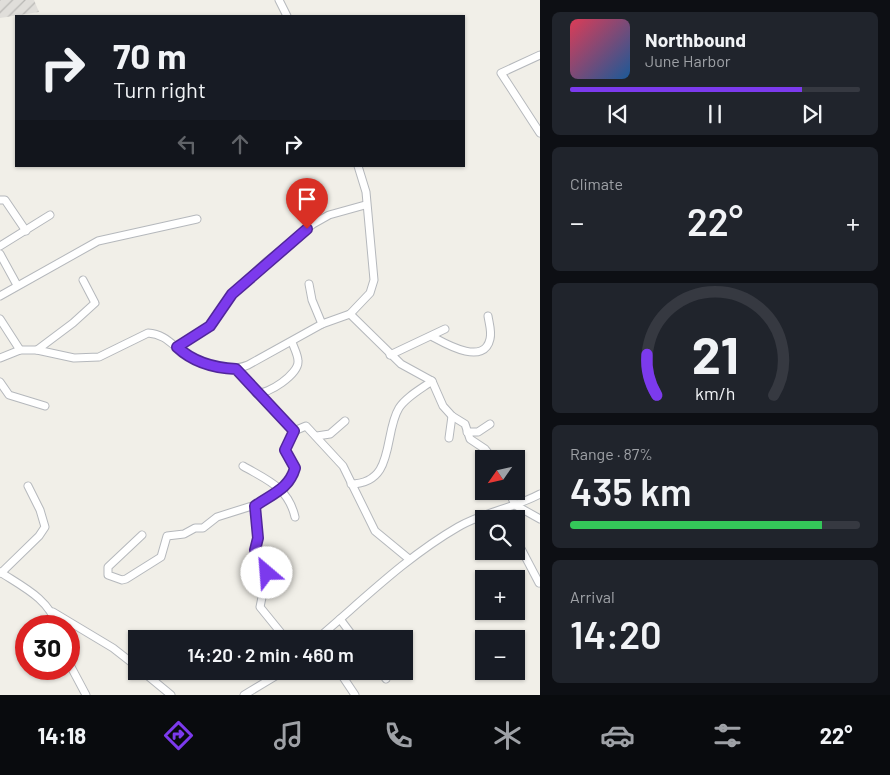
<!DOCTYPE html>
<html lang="en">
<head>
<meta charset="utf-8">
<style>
	:root { --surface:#171b24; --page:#20242c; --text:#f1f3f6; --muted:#9ea1a6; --line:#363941; --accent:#7c3aed }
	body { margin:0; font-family:Barlow,sans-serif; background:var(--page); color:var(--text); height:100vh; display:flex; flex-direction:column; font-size:19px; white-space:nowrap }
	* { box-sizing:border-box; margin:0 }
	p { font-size:16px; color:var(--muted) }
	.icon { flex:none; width:28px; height:28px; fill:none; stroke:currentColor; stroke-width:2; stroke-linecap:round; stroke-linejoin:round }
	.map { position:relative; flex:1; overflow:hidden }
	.panel { display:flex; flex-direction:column; gap:12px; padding:12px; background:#0d0f14; width:350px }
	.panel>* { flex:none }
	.top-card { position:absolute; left:15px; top:15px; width:450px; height:152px; border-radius:0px; box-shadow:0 1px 4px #0004; background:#171b24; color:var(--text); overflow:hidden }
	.needle { width:32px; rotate:236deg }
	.controls { position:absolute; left:475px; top:450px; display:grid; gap:10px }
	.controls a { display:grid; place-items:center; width:50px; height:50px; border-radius:0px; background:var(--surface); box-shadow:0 1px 4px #0004; font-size:25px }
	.speed { position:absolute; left:15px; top:615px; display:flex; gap:10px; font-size:25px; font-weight:700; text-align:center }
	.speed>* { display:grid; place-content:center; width:65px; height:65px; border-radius:50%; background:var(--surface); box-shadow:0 1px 4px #0004; line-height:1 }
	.speed .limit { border:8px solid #d22; background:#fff; color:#111 }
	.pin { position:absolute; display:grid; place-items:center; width:42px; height:42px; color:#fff; margin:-51px -21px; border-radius:50% 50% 50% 0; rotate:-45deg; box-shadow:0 0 5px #0007 }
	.pin .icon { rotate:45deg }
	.me { position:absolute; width:55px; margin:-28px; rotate:333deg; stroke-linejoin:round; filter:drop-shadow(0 0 4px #0008) }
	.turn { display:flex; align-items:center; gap:18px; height:105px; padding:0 15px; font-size:22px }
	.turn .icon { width:65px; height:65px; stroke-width:2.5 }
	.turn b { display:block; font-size:35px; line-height:42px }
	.lanes { display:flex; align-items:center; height:48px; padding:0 15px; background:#0003; justify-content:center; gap:25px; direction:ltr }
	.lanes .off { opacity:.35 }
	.big { font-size:38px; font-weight:600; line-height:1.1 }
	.panel .tile { flex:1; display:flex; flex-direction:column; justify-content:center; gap:8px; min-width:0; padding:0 18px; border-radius:8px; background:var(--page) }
	.panel .dial { align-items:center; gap:0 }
	.dial svg { height:130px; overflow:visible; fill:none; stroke:var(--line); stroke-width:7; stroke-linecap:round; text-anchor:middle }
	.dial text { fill:var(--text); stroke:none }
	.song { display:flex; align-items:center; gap:15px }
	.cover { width:60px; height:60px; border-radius:8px; background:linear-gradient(135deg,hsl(350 70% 55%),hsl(210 70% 35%)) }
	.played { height:5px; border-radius:2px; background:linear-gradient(90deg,var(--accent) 80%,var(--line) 80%) }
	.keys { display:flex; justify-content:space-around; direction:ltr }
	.heat { display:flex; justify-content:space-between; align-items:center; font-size:28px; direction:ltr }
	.charge { height:8px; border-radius:4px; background:linear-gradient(90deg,#34c759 87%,var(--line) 0) }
	.trip { position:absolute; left:128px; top:630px; width:285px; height:50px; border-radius:0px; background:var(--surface); box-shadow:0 1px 4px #0004; font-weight:600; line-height:50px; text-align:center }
	.tabs { display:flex; height:80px; justify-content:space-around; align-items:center; background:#090b0e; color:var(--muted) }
	.tabs .icon { width:35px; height:35px }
	.tabs .active { color:var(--accent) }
	.tabs b { font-size:22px; color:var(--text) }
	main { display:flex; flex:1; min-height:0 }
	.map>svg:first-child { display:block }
</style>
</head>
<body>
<main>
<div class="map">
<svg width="540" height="695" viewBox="0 0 540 695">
	<defs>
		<pattern id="industrial-furrows" width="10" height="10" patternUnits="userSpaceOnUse" patternTransform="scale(1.25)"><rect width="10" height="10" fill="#e0deda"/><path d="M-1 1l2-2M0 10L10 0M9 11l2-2" fill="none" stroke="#b9b8b5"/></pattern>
	</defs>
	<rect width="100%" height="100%" fill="#f1efe8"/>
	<!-- industrial -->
	<path fill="url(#industrial-furrows)" d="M 0,0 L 34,0 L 39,12 L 0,18 Z"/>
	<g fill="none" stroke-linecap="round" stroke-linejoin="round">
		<defs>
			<g id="minor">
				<path d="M 279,0 L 287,16"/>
				<path d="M 540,55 L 501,73 L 540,133"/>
				<path d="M 0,200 L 5,200 L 26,231"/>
				<path d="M 0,246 L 50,215"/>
				<path d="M 0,254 L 17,285"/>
				<path d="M 309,284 L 312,300 L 322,324"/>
				<path d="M 0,296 L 98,241 L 197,219"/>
				<path d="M 350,314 L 401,364 L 432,381 L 443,406 L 452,416 L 465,424 L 470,439 L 485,449 L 493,459"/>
				<path d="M 0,319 L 20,350"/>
				<path d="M 433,337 C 446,344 484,366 490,339 C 492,332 489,323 488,316"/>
				<path d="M 177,347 L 210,326 L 232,294 L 266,262 L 313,224 L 329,215 L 365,205"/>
				<path d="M 37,350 L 73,323 L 95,303 L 83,280"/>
				<path d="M 390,355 L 445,329"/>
				<path d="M 0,358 L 20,350 L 37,350 L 74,358 L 99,357 L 148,333 C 165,334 172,345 185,354 C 202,366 228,373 248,365 L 322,324 L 350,314 L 370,293 L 374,280 L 366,192 L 358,166"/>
				<path d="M 236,369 L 294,431 L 306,426 L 343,466 L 375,531 L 409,559"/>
				<path d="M 0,382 L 9,395 L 45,406"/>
				<path d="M 256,393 C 268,395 299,374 298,361 C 298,355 294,348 292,342"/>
				<path d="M 467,432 L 478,432 L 490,424"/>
				<path d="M 317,436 L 330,434 L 345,421"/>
				<path d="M 449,438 L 452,416"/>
				<path d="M 243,466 C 267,480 288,487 295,517"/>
				<path d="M 351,484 C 396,483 383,434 399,408 C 406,397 421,389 432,381"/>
				<path d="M 509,491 L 515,505 L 540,519"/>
				<path d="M 255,505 L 257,537 L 255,550 L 267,573 L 260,607 L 286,639"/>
				<path d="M 504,510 L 508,519"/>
				<path d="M 142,535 L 108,567 L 108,575 L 122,580 L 126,579 L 161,557 L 167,536 L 184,534 L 195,528 L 203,528 L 217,517 L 255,505 L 282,490 L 290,482 L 295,468 L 285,450 L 294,431"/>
				<path d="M 516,539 L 539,583"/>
				<path d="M 0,572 C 23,587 49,599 57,626"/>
				<path d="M 1,573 L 39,536 L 45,527 L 40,510 L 28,486"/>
				<path d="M 53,612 L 113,648 L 136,666"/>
				<path d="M 340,619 L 355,639"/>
				<path d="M 317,639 C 363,600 406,557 458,527 C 484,512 514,508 540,494"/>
				<path d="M 69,663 L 86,695"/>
				<path d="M 142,671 L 171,695"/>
				<path d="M 339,671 L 355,695"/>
				<path d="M 380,671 L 386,679"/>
				<path d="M 244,695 L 284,671"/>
			</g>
		</defs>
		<!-- minor casing -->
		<use href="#minor" stroke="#b5b8bc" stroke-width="9"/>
		<!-- minor -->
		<use href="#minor" stroke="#fff" stroke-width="7"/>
	</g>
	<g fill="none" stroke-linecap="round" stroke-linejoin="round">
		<defs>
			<path id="route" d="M 267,573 L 255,550 L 258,538 L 255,506 C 272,494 289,489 295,468 L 285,450 L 294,431 L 236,369 C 213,368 193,362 177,347 L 210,326 L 232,294 L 307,229"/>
		</defs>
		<!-- route casing -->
		<use href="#route" stroke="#51269a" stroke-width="12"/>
		<!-- route -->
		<use href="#route" stroke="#7c3aed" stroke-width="9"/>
	</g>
</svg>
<div class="controls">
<a><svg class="needle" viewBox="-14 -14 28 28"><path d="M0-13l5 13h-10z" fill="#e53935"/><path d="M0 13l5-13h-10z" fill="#9ea1a6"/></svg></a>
<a><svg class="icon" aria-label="search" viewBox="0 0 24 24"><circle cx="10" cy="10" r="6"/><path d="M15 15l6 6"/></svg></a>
<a>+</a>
<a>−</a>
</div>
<div class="speed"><div class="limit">30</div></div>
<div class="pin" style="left:307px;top:229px;background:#d93025"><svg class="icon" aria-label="arrive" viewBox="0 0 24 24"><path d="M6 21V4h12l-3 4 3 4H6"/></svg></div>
<svg class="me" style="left:267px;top:573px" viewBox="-20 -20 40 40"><circle r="19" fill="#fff"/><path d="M0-13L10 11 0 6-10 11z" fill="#7c3aed"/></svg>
<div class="trip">14:20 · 2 min · 460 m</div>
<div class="top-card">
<div class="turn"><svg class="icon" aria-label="right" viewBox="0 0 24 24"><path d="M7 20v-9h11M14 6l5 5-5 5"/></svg><div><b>70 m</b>Turn right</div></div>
<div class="lanes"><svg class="icon off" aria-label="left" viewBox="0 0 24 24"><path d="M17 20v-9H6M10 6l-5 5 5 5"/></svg><svg class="icon off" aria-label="ahead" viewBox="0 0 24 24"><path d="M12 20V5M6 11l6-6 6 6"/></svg><svg class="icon" aria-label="right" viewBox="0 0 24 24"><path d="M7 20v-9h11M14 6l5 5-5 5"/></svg></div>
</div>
</div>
<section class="panel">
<div class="tile">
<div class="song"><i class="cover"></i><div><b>Northbound</b><p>June Harbor</p></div></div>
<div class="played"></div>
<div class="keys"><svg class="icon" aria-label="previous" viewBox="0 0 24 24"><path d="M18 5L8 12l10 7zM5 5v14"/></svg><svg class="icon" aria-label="pause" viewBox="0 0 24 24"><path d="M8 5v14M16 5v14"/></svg><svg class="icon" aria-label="next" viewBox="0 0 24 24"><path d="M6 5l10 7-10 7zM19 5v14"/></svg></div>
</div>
<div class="tile"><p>Climate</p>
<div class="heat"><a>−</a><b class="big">22°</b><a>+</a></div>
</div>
<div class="tile dial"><svg viewBox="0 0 100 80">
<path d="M14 69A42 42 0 1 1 86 69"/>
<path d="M14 69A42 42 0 0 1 8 44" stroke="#7c3aed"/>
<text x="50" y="56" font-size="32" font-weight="700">21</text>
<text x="50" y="72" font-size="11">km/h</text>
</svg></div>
<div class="tile"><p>Range · 87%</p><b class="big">435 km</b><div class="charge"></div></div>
<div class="tile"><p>Arrival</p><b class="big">14:20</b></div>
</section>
</main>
<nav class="tabs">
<b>14:18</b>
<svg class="icon active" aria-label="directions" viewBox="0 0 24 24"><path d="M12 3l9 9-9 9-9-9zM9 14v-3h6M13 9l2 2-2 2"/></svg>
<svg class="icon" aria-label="music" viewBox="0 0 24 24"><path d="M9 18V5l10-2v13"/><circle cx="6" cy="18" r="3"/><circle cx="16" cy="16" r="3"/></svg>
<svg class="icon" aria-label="phone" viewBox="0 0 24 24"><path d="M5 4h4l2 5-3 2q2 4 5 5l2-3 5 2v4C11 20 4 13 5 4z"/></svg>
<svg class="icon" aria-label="climate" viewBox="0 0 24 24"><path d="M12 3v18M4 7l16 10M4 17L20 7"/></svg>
<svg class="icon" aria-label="car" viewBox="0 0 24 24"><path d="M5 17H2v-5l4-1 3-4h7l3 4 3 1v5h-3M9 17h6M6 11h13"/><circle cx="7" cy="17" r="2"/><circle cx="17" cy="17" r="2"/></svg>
<svg class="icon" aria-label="filters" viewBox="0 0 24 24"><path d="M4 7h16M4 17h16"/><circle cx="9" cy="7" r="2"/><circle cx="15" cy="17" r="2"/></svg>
<b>22°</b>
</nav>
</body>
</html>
